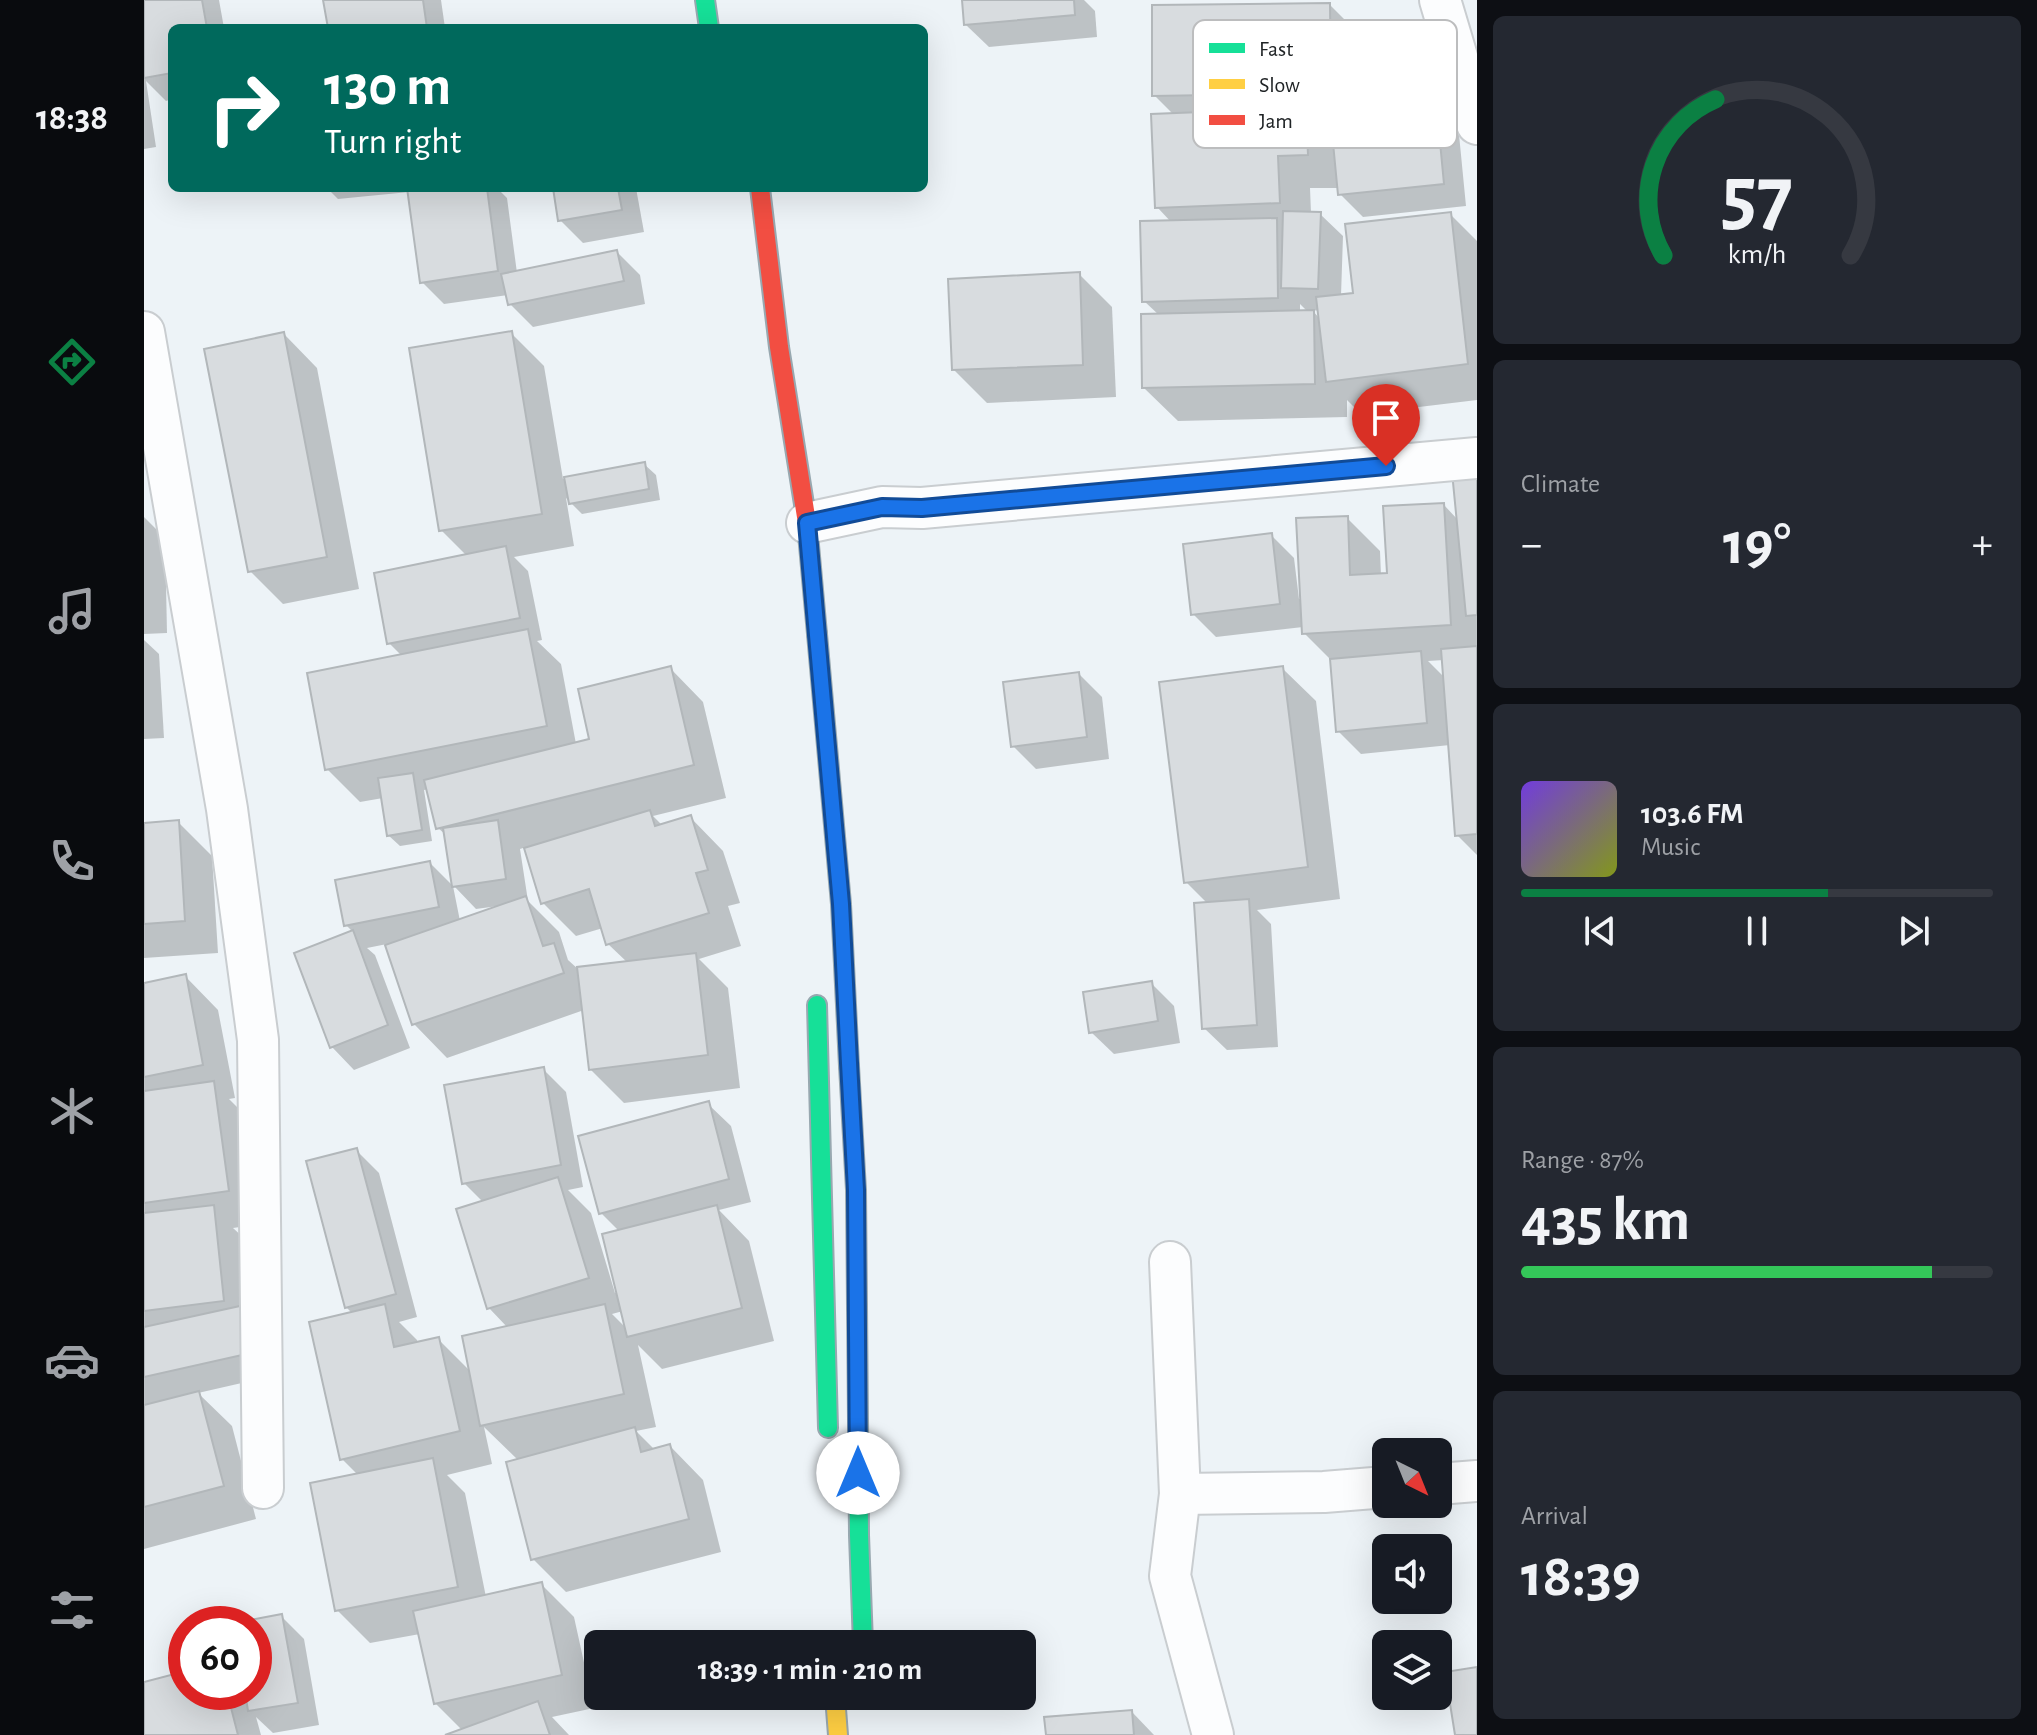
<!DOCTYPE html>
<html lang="en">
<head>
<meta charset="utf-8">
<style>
	:root { --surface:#171b24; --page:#242831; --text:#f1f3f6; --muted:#9ea1a6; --line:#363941; --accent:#0b8043 }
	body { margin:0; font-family:"Alegreya Sans",sans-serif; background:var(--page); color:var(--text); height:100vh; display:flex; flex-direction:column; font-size:30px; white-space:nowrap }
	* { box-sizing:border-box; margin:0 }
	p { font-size:26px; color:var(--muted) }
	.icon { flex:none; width:44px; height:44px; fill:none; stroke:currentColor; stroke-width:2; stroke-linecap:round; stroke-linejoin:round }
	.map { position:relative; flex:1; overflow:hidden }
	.side { display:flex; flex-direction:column; gap:16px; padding:16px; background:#0d0f14; width:560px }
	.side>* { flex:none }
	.top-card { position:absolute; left:24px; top:24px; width:760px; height:168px; border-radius:12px; box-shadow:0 8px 32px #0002; background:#00695c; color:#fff; overflow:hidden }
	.needle { width:52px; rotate:137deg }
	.controls { position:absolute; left:1228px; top:1438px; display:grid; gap:16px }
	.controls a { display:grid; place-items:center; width:80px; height:80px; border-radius:12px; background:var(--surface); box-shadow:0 8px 32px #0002; font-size:40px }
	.speed { position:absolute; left:24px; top:1606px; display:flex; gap:16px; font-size:40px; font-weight:700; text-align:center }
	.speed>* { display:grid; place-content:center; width:104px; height:104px; border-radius:50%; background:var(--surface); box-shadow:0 8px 32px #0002; line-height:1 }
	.speed .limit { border:12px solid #d22; background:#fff; color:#111 }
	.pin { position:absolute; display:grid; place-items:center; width:68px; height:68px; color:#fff; margin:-82px -34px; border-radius:50% 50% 50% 0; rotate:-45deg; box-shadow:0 0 8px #0007 }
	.pin .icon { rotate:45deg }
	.me { position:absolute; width:88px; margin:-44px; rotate:0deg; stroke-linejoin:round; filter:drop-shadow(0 0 6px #0008) }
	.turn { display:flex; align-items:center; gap:28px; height:168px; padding:0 24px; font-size:36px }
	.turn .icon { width:104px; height:104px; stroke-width:2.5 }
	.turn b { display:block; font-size:56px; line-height:68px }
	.big { font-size:60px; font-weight:600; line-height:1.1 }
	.side .card { flex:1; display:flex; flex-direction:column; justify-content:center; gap:12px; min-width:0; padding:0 28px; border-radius:12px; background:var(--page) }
	.side .dial { align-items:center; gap:0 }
	.dial svg { height:208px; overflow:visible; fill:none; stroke:var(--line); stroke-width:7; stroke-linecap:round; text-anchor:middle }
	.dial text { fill:var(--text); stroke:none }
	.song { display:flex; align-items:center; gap:24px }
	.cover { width:96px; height:96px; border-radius:12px; background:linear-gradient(135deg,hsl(260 70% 55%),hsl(70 70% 35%)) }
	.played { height:8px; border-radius:4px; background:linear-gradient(90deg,var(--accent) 65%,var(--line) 65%) }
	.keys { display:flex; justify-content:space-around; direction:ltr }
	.heat { display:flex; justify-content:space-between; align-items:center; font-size:44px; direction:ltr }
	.charge { height:12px; border-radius:6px; background:linear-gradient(90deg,#34c759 87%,var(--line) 0) }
	.trip { position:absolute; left:440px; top:1630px; width:452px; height:80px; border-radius:12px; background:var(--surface); box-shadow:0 8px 32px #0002; font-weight:600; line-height:80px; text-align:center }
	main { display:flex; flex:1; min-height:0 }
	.tab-bar { display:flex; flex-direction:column; width:144px; justify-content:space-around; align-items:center; background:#090b0e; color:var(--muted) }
	.tab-bar .icon { width:56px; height:56px }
	.tab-bar .current { color:var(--accent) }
	.tab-bar b { font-size:36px; color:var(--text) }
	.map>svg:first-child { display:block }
</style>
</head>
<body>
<main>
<nav class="tab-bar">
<b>18:38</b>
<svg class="icon current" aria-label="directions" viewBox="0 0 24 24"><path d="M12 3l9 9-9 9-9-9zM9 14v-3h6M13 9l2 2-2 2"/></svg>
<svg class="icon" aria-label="music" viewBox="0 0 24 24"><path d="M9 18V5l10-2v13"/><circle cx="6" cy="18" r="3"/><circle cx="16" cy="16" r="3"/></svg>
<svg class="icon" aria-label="phone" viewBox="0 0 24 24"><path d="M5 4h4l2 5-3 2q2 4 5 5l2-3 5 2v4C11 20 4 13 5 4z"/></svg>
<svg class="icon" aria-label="climate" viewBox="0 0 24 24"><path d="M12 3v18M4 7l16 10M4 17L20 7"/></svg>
<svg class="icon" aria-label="car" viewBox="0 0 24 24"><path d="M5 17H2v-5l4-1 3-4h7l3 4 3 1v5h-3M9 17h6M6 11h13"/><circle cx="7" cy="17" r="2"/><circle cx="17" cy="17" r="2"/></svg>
<svg class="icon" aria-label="filters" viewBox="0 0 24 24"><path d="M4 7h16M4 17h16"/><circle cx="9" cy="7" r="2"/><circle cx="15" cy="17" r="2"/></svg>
</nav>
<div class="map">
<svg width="1333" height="1735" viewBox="0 0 1333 1735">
	<rect width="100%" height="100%" fill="#edf3f7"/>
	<!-- shadow -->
	<g fill="#0003" fill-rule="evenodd">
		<path d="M 0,0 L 75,0 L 80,28 L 28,28 L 28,99 L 22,101 L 2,81 L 12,147 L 0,149 Z"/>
		<path d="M 181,0 L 297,0 L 301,28 L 186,28 Z"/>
		<path d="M 820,0 L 940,0 L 951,11 L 953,37 L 845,47 L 822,25 Z"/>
		<path d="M 1186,5 L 1219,38 L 1219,99 L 1290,91 L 1313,114 L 1322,206 L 1219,217 L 1196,194 L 1195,188 L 1166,188 L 1167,213 L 1176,214 L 1199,236 L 1197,296 L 1211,295 L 1306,214 L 1333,241 L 1333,400 L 1217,414 L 1203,400 L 1203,417 L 1034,421 L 1000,388 L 1016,316 L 1000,301 L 1028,223 L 1013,207 L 1030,115 L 1010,95 ZM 1178,126 L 1189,126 L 1191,139 ZM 1156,304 L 1164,312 L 1156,312 ZM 1168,310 L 1176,311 L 1177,320 Z"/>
		<path d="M 183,188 L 353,188 L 363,198 L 373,273 L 473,252 L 496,275 L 501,304 L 389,327 L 366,304 L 364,295 L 300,304 L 278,282 L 265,192 L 194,199 Z"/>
		<path d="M 411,188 L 492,188 L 500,232 L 439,243 L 416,220 Z"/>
		<path d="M 935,274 L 968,307 L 972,397 L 843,403 L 810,370 Z"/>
		<path d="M 367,333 L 400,366 L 419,479 L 500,464 L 512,475 L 516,500 L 438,514 L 422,498 L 430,546 L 370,557 L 384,571 L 398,640 L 393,641 L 417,664 L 432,744 L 448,740 L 526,668 L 559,702 L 582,798 L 509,816 L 519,826 L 546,817 L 579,851 L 596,903 L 584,906 L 597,946 L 555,959 L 584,988 L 596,1088 L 480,1103 L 446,1069 L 440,1010 L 303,1058 L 270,1024 L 243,944 L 223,948 L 231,955 L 266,1048 L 210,1070 L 188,1047 L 209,932 L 202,925 L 286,863 L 309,886 L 316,921 L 354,906 L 332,909 L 310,886 L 302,835 L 294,828 L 285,789 L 280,790 L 288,841 L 256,846 L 244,835 L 239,798 L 216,802 L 183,769 L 258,656 L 245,643 L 323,556 L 297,530 ZM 382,847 L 399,903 L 432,936 L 459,928 L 464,944 L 484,963 L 434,969 L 424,960 L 415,932 L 384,901 L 376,849 Z"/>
		<path d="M 140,334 L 173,368 L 215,589 L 139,604 L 106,571 Z"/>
		<path d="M 1333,472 L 1333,855 L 1313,835 L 1306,745 L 1217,754 L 1194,731 L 1189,662 L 1160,633 L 1159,627 L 1072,637 L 1049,614 L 1127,535 L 1150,558 L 1155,599 L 1158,599 L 1203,518 L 1236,551 L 1237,576 L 1245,575 L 1300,505 L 1314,520 ZM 1300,660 L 1301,678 L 1284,661 Z"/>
		<path d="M 0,517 L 21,538 L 23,633 L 0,634 Z"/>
		<path d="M 0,640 L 15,654 L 20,738 L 0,739 Z"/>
		<path d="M 1138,668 L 1172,701 L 1196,899 L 1113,910 L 1127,924 L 1134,1047 L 1083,1050 L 1060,1028 L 1064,904 L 1042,882 Z"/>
		<path d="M 935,674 L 958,697 L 965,759 L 892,769 L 869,746 Z"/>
		<path d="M 35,823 L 68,856 L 74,953 L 0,958 L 0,825 Z"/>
		<path d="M 41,976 L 74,1010 L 91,1098 L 85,1099 L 102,1116 L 117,1224 L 89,1228 L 102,1240 L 129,1376 L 54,1393 L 88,1426 L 112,1519 L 0,1549 L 0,985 Z"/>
		<path d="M 1007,983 L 1030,1006 L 1036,1043 L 970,1054 L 947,1032 Z"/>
		<path d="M 399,1069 L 422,1092 L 439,1187 L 424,1190 L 447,1213 L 471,1293 L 474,1292 L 475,1231 L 457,1213 L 564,1104 L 587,1126 L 607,1202 L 575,1210 L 605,1241 L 630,1341 L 518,1369 L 494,1345 L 512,1427 L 492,1431 L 511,1450 L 526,1446 L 559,1480 L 577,1552 L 422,1592 L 389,1559 L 374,1460 L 340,1427 L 348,1464 L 303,1475 L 321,1493 L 342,1597 L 397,1584 L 430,1617 L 450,1708 L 408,1717 L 425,1735 L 307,1735 L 319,1731 L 291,1703 L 276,1634 L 226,1643 L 193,1610 L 214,1475 L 198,1459 L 209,1314 L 202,1307 L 212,1150 L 235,1173 L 273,1317 L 255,1322 L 273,1340 L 274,1344 L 294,1339 L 327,1372 L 364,1328 L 345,1308 L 339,1202 L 320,1183 ZM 479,1311 L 484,1330 L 468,1314 Z"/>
		<path d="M 137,1616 L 160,1639 L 175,1725 L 129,1733 L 112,1717 L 117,1735 L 0,1735 L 0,1684 L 42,1673 L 42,1692 L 110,1692 L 110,1624 L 93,1624 Z"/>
		<path d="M 988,1712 L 1010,1735 L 904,1735 Z"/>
	</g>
	<!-- building -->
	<g fill="#d8dcdf" stroke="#b2b7ba" stroke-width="2">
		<path d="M 0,0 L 58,0 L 63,28 L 28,28 L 28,73 L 0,78 Z"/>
		<path d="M 179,0 L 279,0 L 283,28 L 184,28 Z"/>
		<path d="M 818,0 L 930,0 L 931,15 L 820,25 Z"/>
		<path d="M 1186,3 L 1187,93 L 1008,96 L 1008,5 Z"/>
		<path d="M 1291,89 L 1300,184 L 1194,195 L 1185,101 Z"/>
		<path d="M 1162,108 L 1164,155 L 1134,156 L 1136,203 L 1011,208 L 1007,114 Z"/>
		<path d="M 263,188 L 343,188 L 354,271 L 276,283 Z"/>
		<path d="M 409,188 L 474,188 L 478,210 L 414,221 Z"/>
		<path d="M 1139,211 L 1177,212 L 1174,289 L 1137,288 Z"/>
		<path d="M 1307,212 L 1324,364 L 1182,382 L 1172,297 L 1209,293 L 1201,224 Z"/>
		<path d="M 1133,218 L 1134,298 L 998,302 L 996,221 Z"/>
		<path d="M 473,250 L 480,281 L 364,305 L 357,274 Z"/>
		<path d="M 936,272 L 939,365 L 808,370 L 804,279 Z"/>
		<path d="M 1170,310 L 1171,384 L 998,388 L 997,314 Z"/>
		<path d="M 368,331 L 398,514 L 295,531 L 265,348 Z"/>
		<path d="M 140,332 L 183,557 L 104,572 L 60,349 Z"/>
		<path d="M 501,462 L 505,489 L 425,504 L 420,477 Z"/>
		<path d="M 1333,470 L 1333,615 L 1322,616 L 1308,472 Z"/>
		<path d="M 1300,503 L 1307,625 L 1158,634 L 1152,518 L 1204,516 L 1206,575 L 1243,573 L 1239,506 Z"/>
		<path d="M 1128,533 L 1136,604 L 1047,615 L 1039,544 Z"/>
		<path d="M 362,546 L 376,618 L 243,644 L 230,573 Z"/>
		<path d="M 384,629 L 403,726 L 181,770 L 163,673 Z"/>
		<path d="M 1333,646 L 1333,834 L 1311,836 L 1297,649 Z"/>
		<path d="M 1277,651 L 1283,723 L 1192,732 L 1186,659 Z"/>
		<path d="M 527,666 L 550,765 L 292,829 L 280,780 L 445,739 L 434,689 Z"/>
		<path d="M 1139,666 L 1164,867 L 1040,883 L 1015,682 Z"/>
		<path d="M 935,672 L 943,737 L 867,747 L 859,682 Z"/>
		<path d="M 269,773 L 278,830 L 243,836 L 234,778 Z"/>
		<path d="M 506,810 L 511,826 L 547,815 L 564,870 L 552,873 L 565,913 L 462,945 L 445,889 L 397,904 L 380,848 Z"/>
		<path d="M 35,820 L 41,921 L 0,924 L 0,823 Z"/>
		<path d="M 354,820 L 362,879 L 308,887 L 299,828 Z"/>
		<path d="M 286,861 L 295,907 L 200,926 L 191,880 Z"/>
		<path d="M 382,896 L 399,946 L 410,943 L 420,973 L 268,1025 L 241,945 Z"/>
		<path d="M 1105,899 L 1113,1025 L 1058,1029 L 1050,903 Z"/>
		<path d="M 209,930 L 244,1025 L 186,1048 L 150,953 Z"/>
		<path d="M 552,953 L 564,1055 L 445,1070 L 433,967 Z"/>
		<path d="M 42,974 L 59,1065 L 0,1077 L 0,983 Z"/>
		<path d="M 1008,981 L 1014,1021 L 945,1033 L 939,992 Z"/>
		<path d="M 400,1067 L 417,1165 L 318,1184 L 300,1085 Z"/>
		<path d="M 70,1081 L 85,1191 L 0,1203 L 0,1091 Z"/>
		<path d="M 565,1101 L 585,1179 L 455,1214 L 434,1136 Z"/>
		<path d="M 213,1148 L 252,1294 L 201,1308 L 162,1161 Z"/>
		<path d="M 414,1177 L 445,1278 L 343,1309 L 312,1209 Z"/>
		<path d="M 70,1205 L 80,1301 L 0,1311 L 0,1213 Z"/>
		<path d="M 573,1205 L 598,1308 L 483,1337 L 458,1234 Z"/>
		<path d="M 241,1304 L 250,1347 L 295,1337 L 316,1431 L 196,1460 L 165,1322 Z"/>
		<path d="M 461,1304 L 480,1394 L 336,1426 L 318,1336 Z"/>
		<path d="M 96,1306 L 107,1353 L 0,1377 L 0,1327 Z"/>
		<path d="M 55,1391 L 80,1486 L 0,1507 L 0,1405 Z"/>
		<path d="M 491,1427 L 497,1452 L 526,1444 L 545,1519 L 387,1560 L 362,1462 Z"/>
		<path d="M 289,1458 L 314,1587 L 191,1611 L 166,1483 Z"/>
		<path d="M 398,1582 L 418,1675 L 290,1704 L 269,1611 Z"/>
		<path d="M 138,1614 L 154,1703 L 104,1711 L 101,1692 L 110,1692 L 110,1624 L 89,1623 Z"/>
		<path d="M 1333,1667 L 1333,1735 L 1311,1735 L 1301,1672 Z"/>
		<path d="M 42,1671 L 42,1692 L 83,1692 L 94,1735 L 0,1735 L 0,1682 Z"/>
		<path d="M 394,1701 L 406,1735 L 301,1735 Z"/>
		<path d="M 988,1710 L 990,1735 L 902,1735 L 900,1717 Z"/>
	</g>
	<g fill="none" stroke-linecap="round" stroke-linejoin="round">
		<defs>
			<g id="street">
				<path d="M 1296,0 L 1333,124"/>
				<path d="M 0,332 L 83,809 L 114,1040 L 119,1488"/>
				<path d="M 663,523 L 738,507 L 778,508 L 1333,458"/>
				<path d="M 1026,1262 L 1036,1494 L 1026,1576 L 1069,1735"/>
				<path d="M 1294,1484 L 1333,1481"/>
				<path d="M 1036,1494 L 1180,1492 L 1242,1487"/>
			</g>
			<g id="fast">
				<path d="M 561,0 L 565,28"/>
				<path d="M 673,1005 L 684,1428"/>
				<path d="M 713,1307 L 715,1535 L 719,1644"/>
			</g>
			<g id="slow">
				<path d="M 673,634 L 697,904 L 705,1066"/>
				<path d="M 691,1696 L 694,1735"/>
			</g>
			<g id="jam">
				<path d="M 616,188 L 635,347 L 663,523 L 673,634"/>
				<path d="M 705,1066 L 712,1190 L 713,1307"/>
			</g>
		</defs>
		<!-- street casing -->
		<use href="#street" stroke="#c9cdd0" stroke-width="44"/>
		<!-- fast casing -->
		<use href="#fast" stroke="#98a8b0" stroke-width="22"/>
		<!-- slow casing -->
		<use href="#slow" stroke="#98a8b0" stroke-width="22"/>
		<!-- jam casing -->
		<use href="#jam" stroke="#98a8b0" stroke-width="22"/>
		<!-- street -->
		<use href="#street" stroke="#fcfdfe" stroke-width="40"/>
		<!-- fast -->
		<use href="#fast" stroke="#16e098" stroke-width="18"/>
		<!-- slow -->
		<use href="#slow" stroke="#ffcf43" stroke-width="18"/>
		<!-- jam -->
		<use href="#jam" stroke="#f24e42" stroke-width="18"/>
	</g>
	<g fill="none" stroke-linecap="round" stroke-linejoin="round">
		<defs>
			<path id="route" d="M 714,1473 L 712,1190 L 705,1063 L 697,904 L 663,523 L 738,507 L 778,508 L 1242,466"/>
		</defs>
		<!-- route casing -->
		<use href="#route" stroke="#114b97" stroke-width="20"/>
		<!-- route -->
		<use href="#route" stroke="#1a73e8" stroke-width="14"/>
	</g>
	<!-- legend -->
	<rect x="1049" y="20" width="264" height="128" rx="12" fill="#fff" stroke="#bcbdbe" stroke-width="2"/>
	<rect x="1065" y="43" width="36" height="10" fill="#16e098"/>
	<rect x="1065" y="79" width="36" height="10" fill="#ffcf43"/>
	<rect x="1065" y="115" width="36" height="10" fill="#f24e42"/>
	<g font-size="22" fill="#202426">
		<text x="1115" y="56">Fast</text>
		<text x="1115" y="92">Slow</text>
		<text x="1115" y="128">Jam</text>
	</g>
</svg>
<div class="controls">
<a><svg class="needle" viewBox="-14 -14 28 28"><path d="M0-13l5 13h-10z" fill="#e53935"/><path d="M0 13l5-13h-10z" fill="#9ea1a6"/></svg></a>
<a><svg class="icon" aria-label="sound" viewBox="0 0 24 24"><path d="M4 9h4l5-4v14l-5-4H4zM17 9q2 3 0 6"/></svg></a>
<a><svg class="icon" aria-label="layers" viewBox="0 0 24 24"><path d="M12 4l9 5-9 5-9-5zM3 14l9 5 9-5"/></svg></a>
</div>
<div class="speed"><div class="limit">60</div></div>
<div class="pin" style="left:1242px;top:466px;background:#d93025"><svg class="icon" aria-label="arrive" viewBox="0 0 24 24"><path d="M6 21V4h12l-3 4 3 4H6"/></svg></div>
<svg class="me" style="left:714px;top:1473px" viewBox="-20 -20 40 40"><circle r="19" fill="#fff"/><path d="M0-13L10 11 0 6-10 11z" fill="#1a73e8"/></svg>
<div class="trip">18:39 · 1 min · 210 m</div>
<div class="top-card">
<div class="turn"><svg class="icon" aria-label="right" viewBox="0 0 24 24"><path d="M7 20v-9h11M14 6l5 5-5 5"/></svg><div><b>130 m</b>Turn right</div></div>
</div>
</div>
<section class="side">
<div class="card dial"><svg viewBox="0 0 100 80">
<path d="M14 69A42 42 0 1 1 86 69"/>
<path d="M14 69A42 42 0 0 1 34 9" stroke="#0b8043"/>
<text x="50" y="56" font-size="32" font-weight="700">57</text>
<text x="50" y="72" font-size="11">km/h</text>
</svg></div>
<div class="card"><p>Climate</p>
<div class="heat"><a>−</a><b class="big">19°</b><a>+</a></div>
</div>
<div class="card">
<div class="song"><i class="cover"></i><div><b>103.6 FM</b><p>Music</p></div></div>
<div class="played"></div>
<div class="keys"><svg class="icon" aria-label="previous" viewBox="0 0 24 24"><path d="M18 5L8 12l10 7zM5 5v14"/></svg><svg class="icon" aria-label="pause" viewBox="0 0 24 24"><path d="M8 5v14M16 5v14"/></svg><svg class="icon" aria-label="next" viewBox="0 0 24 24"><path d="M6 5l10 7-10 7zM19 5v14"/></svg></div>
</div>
<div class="card"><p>Range · 87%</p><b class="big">435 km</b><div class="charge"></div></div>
<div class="card"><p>Arrival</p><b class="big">18:39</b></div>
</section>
</main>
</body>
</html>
